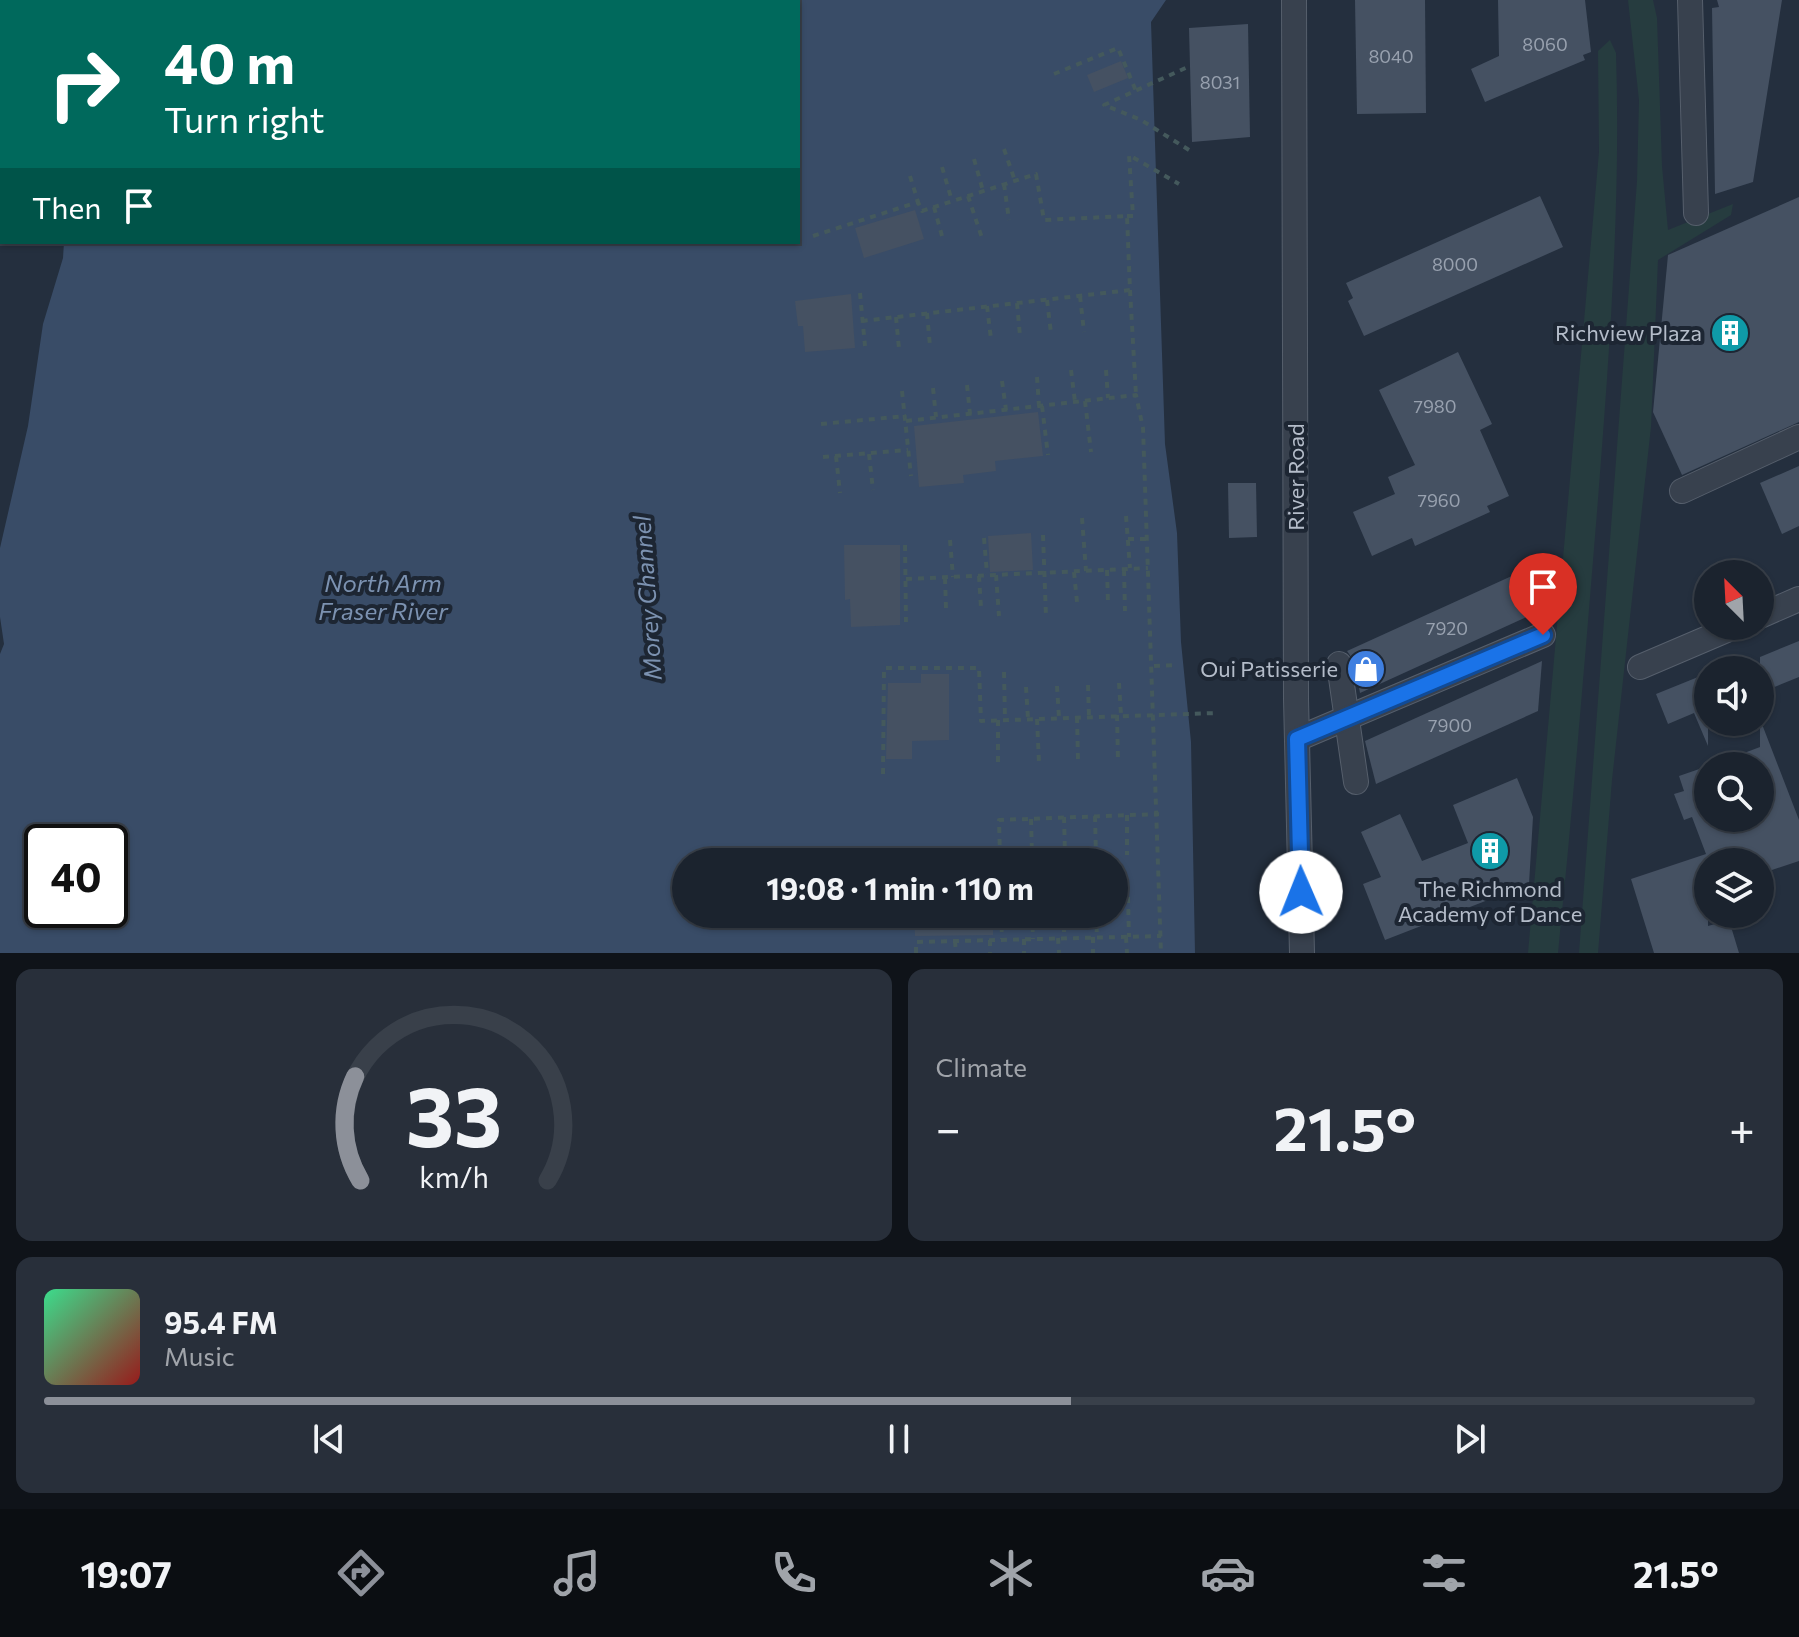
<!DOCTYPE html>
<html lang="en">
<head>
<meta charset="utf-8">
<style>
	:root { --surface:#1b232e; --page:#282f3a; --text:#f1f3f6; --muted:#a0a4aa; --line:#39404a; --accent:#8c9099 }
	body { margin:0; font-family:Commissioner,sans-serif; background:var(--page); color:var(--text); height:100vh; display:flex; flex-direction:column; font-size:30px; white-space:nowrap }
	* { box-sizing:border-box; margin:0 }
	p { font-size:26px; color:var(--muted) }
	.icon { flex:none; width:44px; height:44px; fill:none; stroke:currentColor; stroke-width:2; stroke-linecap:round; stroke-linejoin:round }
	.map { position:relative; height:953px; overflow:hidden }
	.details { display:flex; flex-direction:column; gap:16px; padding:16px; background:#0f1319; flex:1 }
	.details>* { flex:none }
	.banner { position:absolute; left:0px; top:0px; width:800px; height:244px; box-shadow:0 2px 6px #0004,0 0 0 2px var(--line); background:#00695c; color:#fff; overflow:hidden }
	.needle { width:52px; rotate:336deg }
	.tools { position:absolute; left:1694px; top:560px; display:grid; gap:16px }
	.tools a { display:grid; place-items:center; width:80px; height:80px; border-radius:50%; background:var(--surface); box-shadow:0 2px 6px #0004,0 0 0 2px var(--line); font-size:40px }
	.speed { position:absolute; left:24px; top:824px; display:flex; gap:16px; font-size:40px; font-weight:700; text-align:center }
	.speed>* { display:grid; place-content:center; width:104px; height:104px; border-radius:50%; background:var(--surface); box-shadow:0 2px 6px #0004,0 0 0 2px var(--line); line-height:1 }
	.speed .limit { border:4px solid #111; border-radius:12px; background:#fff; color:#111 }
	.pin { position:absolute; display:grid; place-items:center; width:68px; height:68px; color:#fff; margin:-82px -34px; border-radius:50% 50% 50% 0; rotate:-45deg; box-shadow:0 0 8px #0007 }
	.pin .icon { rotate:45deg }
	.me { position:absolute; width:88px; margin:-44px; rotate:359deg; stroke-linejoin:round; filter:drop-shadow(0 0 6px #0008) }
	.turn { display:flex; align-items:center; gap:28px; height:168px; padding:0 32px; font-size:36px }
	.turn .icon { width:104px; height:104px; stroke-width:2.5 }
	.turn b { display:block; font-size:56px; line-height:68px }
	.then { display:flex; align-items:center; height:76px; padding:0 32px; background:#0003; gap:16px; font-size:30px }
	.big { font-size:60px; font-weight:700; line-height:1.1 }
	.details .card { flex:1; display:flex; flex-direction:column; justify-content:center; gap:12px; min-width:0; padding:0 28px; border-radius:16px; background:var(--page) }
	.details .dial { align-items:center; gap:0 }
	.dial svg { height:208px; overflow:visible; fill:none; stroke:var(--line); stroke-width:7; stroke-linecap:round; text-anchor:middle }
	.dial text { fill:var(--text); stroke:none }
	.song { display:flex; align-items:center; gap:24px }
	.cover { width:96px; height:96px; border-radius:12px; background:linear-gradient(135deg,hsl(150 70% 55%),hsl(0 70% 35%)) }
	.played { height:8px; border-radius:4px; background:linear-gradient(90deg,var(--accent) 60%,var(--line) 60%) }
	.keys { display:flex; justify-content:space-around; direction:ltr }
	.heat { display:flex; justify-content:space-between; align-items:center; font-size:44px; direction:ltr }
	.details .tiles { flex:1; display:grid; gap:16px; grid-template-columns:1fr 1fr }
	.card:last-child { grid-column:span 2 }
	.trip { position:absolute; left:672px; top:848px; width:456px; height:80px; border-radius:40px; background:var(--surface); box-shadow:0 2px 6px #0004,0 0 0 2px var(--line); font-weight:700; line-height:80px; text-align:center }
	.dock { display:flex; height:128px; justify-content:space-around; align-items:center; background:#0b0e12; color:var(--muted) }
	.dock .icon { width:56px; height:56px }
	.dock .selected { color:var(--accent) }
	.dock b { font-size:36px; color:var(--text) }
	.map>svg:first-child { display:block }
</style>
</head>
<body>
<div class="map">
<svg width="1799" height="953" viewBox="0 0 1799 953">
	<rect width="100%" height="100%" fill="#242f3e"/>
	<!-- green -->
	<g fill="#263c3f">
		<path d="M 1628,0 L 1653,0 L 1657,18 L 1662,166 L 1668,230 L 1733,204 L 1731,215 L 1658,260 L 1651,427 L 1612,780 L 1598,953 L 1579,953 L 1637,181 L 1639,100 Z"/>
		<path d="M 1610,40 L 1616,53 C 1621,207 1609,359 1597,512 C 1585,659 1573,806 1558,953 L 1528,953 L 1599,152 L 1598,51 Z"/>
	</g>
	<!-- water -->
	<path fill="#394c67" fill-rule="evenodd" d="M 61,0 L 1166,0 L 1151,22 L 1165,444 L 1177,533 L 1181,642 L 1191,742 L 1195,953 L 0,953 L 0,654 L 4,644 L 0,617 L 0,548 L 28,426 L 43,324 L 63,258 L 64,242 L 798,242 L 798,2 ZM 42,842 L 110,842 L 110,910 L 42,910 ZM 686,862 L 1114,862 L 1114,914 L 686,914 Z"/>
	<!-- building -->
	<g fill="#455162">
		<path d="M 1355,0 L 1425,0 L 1426,113 L 1357,114 Z"/>
		<path d="M 1498,0 L 1585,0 L 1591,52 L 1583,55 L 1585,60 L 1485,102 L 1471,69 L 1499,56 Z"/>
		<path d="M 1717,0 L 1782,0 L 1753,182 L 1715,194 L 1712,8 L 1719,7 Z"/>
		<path d="M 1248,24 L 1250,137 L 1192,142 L 1189,28 Z"/>
		<path d="M 1121,61 L 1128,78 L 1094,92 L 1087,75 Z"/>
		<path d="M 1540,196 L 1563,247 L 1364,336 L 1348,301 L 1353,298 L 1346,283 Z"/>
		<path d="M 1799,197 L 1799,422 L 1682,475 L 1653,412 L 1668,255 Z"/>
		<path d="M 915,210 L 924,239 L 864,258 L 855,228 Z"/>
		<path d="M 851,294 L 855,348 L 805,352 L 803,326 L 798,326 L 795,301 Z"/>
		<path d="M 1458,352 L 1492,424 L 1480,430 L 1509,496 L 1487,506 L 1490,512 L 1415,546 L 1412,538 L 1372,556 L 1353,512 L 1395,494 L 1388,477 L 1415,465 L 1379,390 Z"/>
		<path d="M 1038,412 L 1043,456 L 995,461 L 996,471 L 963,475 L 964,483 L 919,487 L 914,426 Z"/>
		<path d="M 1799,466 L 1799,526 L 1782,534 L 1760,483 Z"/>
		<path d="M 1228,483 L 1256,483 L 1257,537 L 1229,538 Z"/>
		<path d="M 1031,533 L 1033,570 L 990,572 L 988,536 Z"/>
		<path d="M 844,545 L 900,545 L 900,625 L 851,627 L 850,599 L 845,600 Z"/>
		<path d="M 1551,558 L 1546,608 L 1360,693 L 1354,661 L 1347,651 Z"/>
		<path d="M 1799,641 L 1799,677 L 1760,693 L 1760,657 Z"/>
		<path d="M 1542,661 L 1538,711 L 1376,784 L 1365,741 Z"/>
		<path d="M 1708,673 L 1708,746 L 1694,713 L 1668,724 L 1656,694 Z"/>
		<path d="M 921,674 L 949,674 L 949,740 L 912,741 L 912,759 L 886,759 L 888,683 L 921,683 Z"/>
		<path d="M 1760,719 L 1799,820 L 1799,861 L 1760,874 L 1760,862 L 1708,860 L 1708,926 L 1729,920 L 1739,953 L 1654,953 L 1631,879 L 1706,854 L 1692,817 L 1684,820 L 1674,794 L 1684,791 L 1679,776 L 1708,766 L 1708,818 L 1760,818 L 1760,766 L 1715,764 L 1760,747 Z"/>
		<path d="M 1517,778 L 1533,817 L 1529,884 L 1385,940 L 1363,884 L 1381,877 L 1361,832 L 1400,814 L 1422,861 L 1468,843 L 1453,805 Z"/>
		<path d="M 914,914 L 993,914 L 993,935 L 915,936 Z"/>
	</g>
	<g fill="none" stroke-linecap="round" stroke-linejoin="round">
		<defs>
			<g id="minor">
				<path d="M 1294,0 L 1296,699 L 1302,953"/>
				<path d="M 1690,0 L 1696,213"/>
				<path d="M 1682,491 L 1799,437"/>
				<path d="M 1760,616 L 1799,599"/>
				<path d="M 1339,664 L 1356,782"/>
				<path d="M 1640,667 L 1736,626"/>
				<path d="M 1297,739 L 1543,635"/>
			</g>
		</defs>
		<!-- minor casing -->
		<use href="#minor" stroke="#565f6c" stroke-width="26"/>
		<!-- path -->
		<g stroke="#44595c" stroke-width="4" stroke-dasharray="6 6" stroke-linecap="butt">
			<path d="M 106,0 L 106,2"/>
			<path d="M 19,2 L 19,0"/>
			<path d="M 1054,74 L 1118,48 L 1136,91"/>
			<path d="M 0,135 L 2,119"/>
			<path d="M 1004,149 L 1015,181"/>
			<path d="M 1189,150 L 1141,120 L 1104,105 L 1190,66"/>
			<path d="M 974,159 L 983,191"/>
			<path d="M 942,167 L 952,201"/>
			<path d="M 910,176 L 918,202"/>
			<path d="M 1004,184 L 1009,220"/>
			<path d="M 968,196 L 982,238"/>
			<path d="M 934,207 L 942,236"/>
			<path d="M 1127,216 L 1133,216 L 1129,155 L 1179,184"/>
			<path d="M 813,236 L 918,202 L 922,211 L 1036,174 L 1044,220 L 1127,216 L 1130,290 L 862,321"/>
			<path d="M 1130,290 L 1136,395"/>
			<path d="M 860,293 L 865,346"/>
			<path d="M 1080,296 L 1084,332"/>
			<path d="M 1047,300 L 1051,333"/>
			<path d="M 1017,303 L 1020,336"/>
			<path d="M 987,306 L 991,339"/>
			<path d="M 927,313 L 930,346"/>
			<path d="M 896,317 L 899,349"/>
			<path d="M 1071,370 L 1075,402"/>
			<path d="M 1106,370 L 1108,398"/>
			<path d="M 1037,377 L 1039,406"/>
			<path d="M 1002,381 L 1006,410"/>
			<path d="M 967,385 L 970,414"/>
			<path d="M 933,388 L 936,417"/>
			<path d="M 902,391 L 911,476"/>
			<path d="M 1085,401 L 1091,452"/>
			<path d="M 1042,406 L 1048,455"/>
			<path d="M 906,421 L 1136,395 L 1143,428 L 1161,953"/>
			<path d="M 821,424 L 906,416"/>
			<path d="M 869,454 L 873,490"/>
			<path d="M 836,456 L 840,493"/>
			<path d="M 823,457 L 908,450"/>
			<path d="M 1126,516 L 1130,568"/>
			<path d="M 1082,518 L 1086,571"/>
			<path d="M 1043,535 L 1046,617"/>
			<path d="M 984,538 L 987,574"/>
			<path d="M 1128,539 L 1147,539"/>
			<path d="M 950,540 L 953,577"/>
			<path d="M 905,545 L 906,622"/>
			<path d="M 1107,570 L 1108,603"/>
			<path d="M 1124,570 L 1125,611"/>
			<path d="M 1074,572 L 1077,602"/>
			<path d="M 996,575 L 999,616"/>
			<path d="M 979,576 L 981,608"/>
			<path d="M 945,578 L 946,608"/>
			<path d="M 906,579 L 1148,568"/>
			<path d="M 1154,666 L 1175,665"/>
			<path d="M 1004,672 L 1005,720"/>
			<path d="M 1119,683 L 1121,715"/>
			<path d="M 1088,685 L 1089,717"/>
			<path d="M 1057,686 L 1059,718"/>
			<path d="M 1026,687 L 1028,719"/>
			<path d="M 1117,715 L 1118,761"/>
			<path d="M 1077,717 L 1078,760"/>
			<path d="M 1037,719 L 1039,763"/>
			<path d="M 998,720 L 998,763"/>
			<path d="M 883,774 L 884,668 L 979,668 L 981,721 L 1217,713"/>
			<path d="M 1127,815 L 1127,855"/>
			<path d="M 1095,816 L 1096,856"/>
			<path d="M 1064,817 L 1065,855"/>
			<path d="M 1031,819 L 1032,857"/>
			<path d="M 1000,857 L 999,820 L 1159,814"/>
			<path d="M 1128,897 L 1129,937"/>
			<path d="M 1001,914 L 1002,939"/>
			<path d="M 1032,914 L 1033,939"/>
			<path d="M 1064,914 L 1064,938"/>
			<path d="M 1096,914 L 1097,937"/>
			<path d="M 1093,937 L 1093,953"/>
			<path d="M 1126,937 L 1127,953"/>
			<path d="M 1058,938 L 1059,953"/>
			<path d="M 1024,939 L 1024,953"/>
			<path d="M 990,940 L 990,953"/>
			<path d="M 955,941 L 956,953"/>
			<path d="M 916,953 L 916,942 L 1161,936"/>
		</g>
		<!-- minor -->
		<use href="#minor" stroke="#38414e" stroke-width="24"/>
	</g>
	<g fill="none" stroke-linecap="round" stroke-linejoin="round">
		<defs>
			<path id="route" d="M 1301,892 L 1297,739 L 1543,635"/>
		</defs>
		<!-- route casing -->
		<use href="#route" stroke="#114b97" stroke-width="20"/>
		<!-- route -->
		<use href="#route" stroke="#1a73e8" stroke-width="14"/>
	</g>
	<!-- icons -->
	<defs>
		<symbol id="building-disc" viewBox="-11 -11 22 22"><circle r="9.5" fill="#0f9aa8" stroke="#1d2633"/><path d="M-4-6H4V6H1V3H-1V6H-4ZM-2.5-4.3h1.7v1.8h-1.7ZM.8-4.3h1.7v1.8H.8ZM-2.5-1h1.7V.8h-1.7ZM.8-1h1.7V.8H.8Z" fill="#fff"/></symbol>
		<symbol id="shop-disc" viewBox="-11 -11 22 22"><circle r="9.5" fill="#3f7fe0" stroke="#1d2633"/><path d="M-5-2.5h2.3a2.7 3.5 0 0 1 5.4 0H5L5.5 6h-11ZM-1.5-2.5h3a1.5 2.3 0 0 0-3 0Z" fill="#fff"/></symbol>
	</defs>
	<g fill-rule="evenodd">
		<use href="#building-disc" x="1708" y="311" width="44" height="44"/>
		<use href="#shop-disc" x="1344" y="647" width="44" height="44"/>
		<use href="#building-disc" x="1468" y="829" width="44" height="44"/>
	</g>
	<g text-anchor="middle" stroke-width="8" stroke-linejoin="round" paint-order="stroke">
		<!-- number labels -->
		<g font-size="18" fill="#98a1af">
			<text x="1545" y="51">8060</text>
			<text x="1391" y="63">8040</text>
			<text x="1220" y="89">8031</text>
			<text x="1455" y="271">8000</text>
			<text x="1435" y="413">7980</text>
			<text x="1439" y="507">7960</text>
			<text x="1447" y="635">7920</text>
			<text x="1450" y="732">7900</text>
		</g>
		<!-- poi labels -->
		<g font-size="22" fill="#b4bcc9" stroke="#1d2633" text-anchor="end">
			<text x="1702" y="341">Richview Plaza</text>
			<text x="1338" y="677">Oui Patisserie</text>
			<text x="1490" y="897" text-anchor="middle">The Richmond<tspan x="1490" dy="25">Academy of Dance</tspan></text>
		</g>
		<!-- street labels -->
		<g font-size="22" fill="#b4bcc9" stroke="#1d2633">
			<text transform="translate(1296 477) rotate(-90)" y="8">River Road</text>
		</g>
		<!-- water labels -->
		<g font-size="24" font-style="italic" fill="#7c92b1" stroke="#1d2633">
			<text x="383" y="592">North Arm<tspan x="383" dy="28">Fraser River</tspan></text>
			<text transform="translate(648 598) rotate(-94)" y="8">Morey Channel</text>
		</g>
	</g>
</svg>
<div class="tools">
<a><svg class="needle" viewBox="-14 -14 28 28"><path d="M0-13l5 13h-10z" fill="#e53935"/><path d="M0 13l5-13h-10z" fill="#a0a4aa"/></svg></a>
<a><svg class="icon" aria-label="sound" viewBox="0 0 24 24"><path d="M4 9h4l5-4v14l-5-4H4zM17 9q2 3 0 6"/></svg></a>
<a><svg class="icon" aria-label="search" viewBox="0 0 24 24"><circle cx="10" cy="10" r="6"/><path d="M15 15l6 6"/></svg></a>
<a><svg class="icon" aria-label="layers" viewBox="0 0 24 24"><path d="M12 4l9 5-9 5-9-5zM3 14l9 5 9-5"/></svg></a>
</div>
<div class="speed"><div class="limit">40</div></div>
<div class="pin" style="left:1543px;top:635px;background:#d93025"><svg class="icon" aria-label="arrive" viewBox="0 0 24 24"><path d="M6 21V4h12l-3 4 3 4H6"/></svg></div>
<svg class="me" style="left:1301px;top:892px" viewBox="-20 -20 40 40"><circle r="19" fill="#fff"/><path d="M0-13L10 11 0 6-10 11z" fill="#1a73e8"/></svg>
<div class="trip">19:08 · 1 min · 110 m</div>
<div class="banner">
<div class="turn"><svg class="icon" aria-label="right" viewBox="0 0 24 24"><path d="M7 20v-9h11M14 6l5 5-5 5"/></svg><div><b>40 m</b>Turn right</div></div>
<div class="then">Then<svg class="icon" aria-label="arrive" viewBox="0 0 24 24"><path d="M6 21V4h12l-3 4 3 4H6"/></svg></div>
</div>
</div>
<section class="details">
<div class="tiles">
<div class="card dial"><svg viewBox="0 0 100 80">
<path d="M14 69A42 42 0 1 1 86 69"/>
<path d="M14 69A42 42 0 0 1 12 29" stroke="#8c9099"/>
<text x="50" y="56" font-size="32" font-weight="700">33</text>
<text x="50" y="72" font-size="11">km/h</text>
</svg></div>
<div class="card"><p>Climate</p>
<div class="heat"><a>−</a><b class="big">21.5°</b><a>+</a></div>
</div>
<div class="card">
<div class="song"><i class="cover"></i><div><b>95.4 FM</b><p>Music</p></div></div>
<div class="played"></div>
<div class="keys"><svg class="icon" aria-label="previous" viewBox="0 0 24 24"><path d="M18 5L8 12l10 7zM5 5v14"/></svg><svg class="icon" aria-label="pause" viewBox="0 0 24 24"><path d="M8 5v14M16 5v14"/></svg><svg class="icon" aria-label="next" viewBox="0 0 24 24"><path d="M6 5l10 7-10 7zM19 5v14"/></svg></div>
</div>
</div>
</section>
<nav class="dock">
<b>19:07</b>
<svg class="icon selected" aria-label="directions" viewBox="0 0 24 24"><path d="M12 3l9 9-9 9-9-9zM9 14v-3h6M13 9l2 2-2 2"/></svg>
<svg class="icon" aria-label="music" viewBox="0 0 24 24"><path d="M9 18V5l10-2v13"/><circle cx="6" cy="18" r="3"/><circle cx="16" cy="16" r="3"/></svg>
<svg class="icon" aria-label="phone" viewBox="0 0 24 24"><path d="M5 4h4l2 5-3 2q2 4 5 5l2-3 5 2v4C11 20 4 13 5 4z"/></svg>
<svg class="icon" aria-label="climate" viewBox="0 0 24 24"><path d="M12 3v18M4 7l16 10M4 17L20 7"/></svg>
<svg class="icon" aria-label="car" viewBox="0 0 24 24"><path d="M5 17H2v-5l4-1 3-4h7l3 4 3 1v5h-3M9 17h6M6 11h13"/><circle cx="7" cy="17" r="2"/><circle cx="17" cy="17" r="2"/></svg>
<svg class="icon" aria-label="filters" viewBox="0 0 24 24"><path d="M4 7h16M4 17h16"/><circle cx="9" cy="7" r="2"/><circle cx="15" cy="17" r="2"/></svg>
<b>21.5°</b>
</nav>
</body>
</html>
